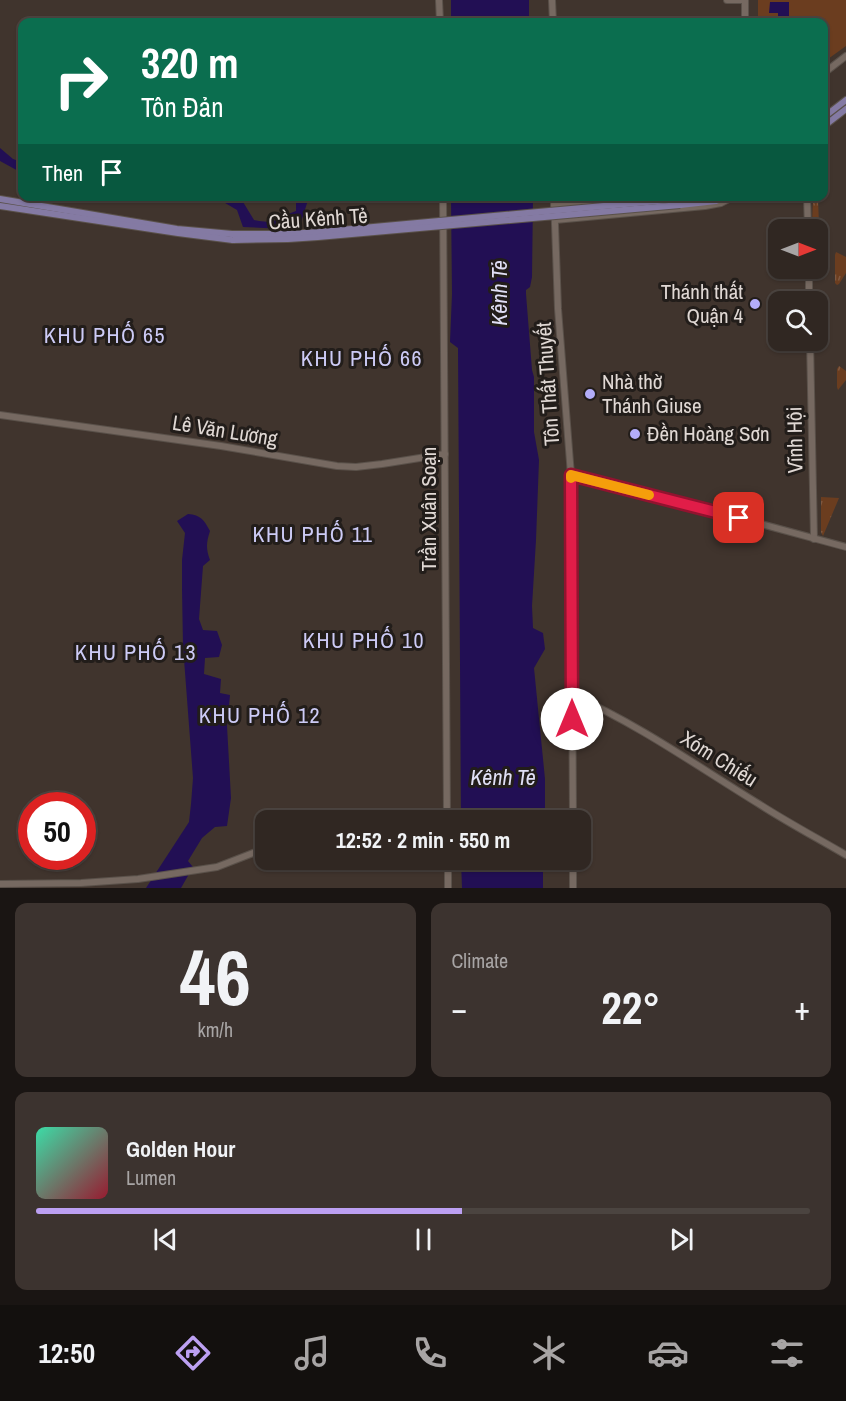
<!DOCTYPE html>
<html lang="en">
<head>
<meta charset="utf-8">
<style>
	:root { --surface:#302722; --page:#3c332f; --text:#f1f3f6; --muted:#a8a5a5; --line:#4b4440; --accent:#bca0f2 }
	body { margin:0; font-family:"Archivo Narrow",sans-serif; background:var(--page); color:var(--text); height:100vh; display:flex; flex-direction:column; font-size:22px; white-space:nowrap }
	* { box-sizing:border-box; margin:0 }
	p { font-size:20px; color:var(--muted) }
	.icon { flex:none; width:33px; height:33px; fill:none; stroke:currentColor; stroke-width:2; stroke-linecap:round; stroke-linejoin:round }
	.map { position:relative; height:888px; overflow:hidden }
	.drawer { display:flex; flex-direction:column; gap:15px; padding:15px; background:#1a1513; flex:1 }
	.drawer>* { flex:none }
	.top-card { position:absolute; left:18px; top:18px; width:810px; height:183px; border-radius:12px; box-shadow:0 2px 4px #0004,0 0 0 2px var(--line); background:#0b6e4f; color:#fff; overflow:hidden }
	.needle { width:39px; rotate:90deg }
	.buttons { position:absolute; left:768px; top:219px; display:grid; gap:12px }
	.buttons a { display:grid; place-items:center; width:60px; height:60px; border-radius:12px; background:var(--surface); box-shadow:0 2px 4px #0004,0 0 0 2px var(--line); font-size:30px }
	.speed { position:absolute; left:18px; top:792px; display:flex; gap:12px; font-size:30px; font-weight:700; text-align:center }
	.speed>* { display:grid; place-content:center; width:78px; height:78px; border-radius:50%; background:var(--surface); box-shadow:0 2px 4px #0004,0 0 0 2px var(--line); line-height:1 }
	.speed .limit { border:9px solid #d22; background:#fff; color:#111 }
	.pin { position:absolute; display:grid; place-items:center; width:51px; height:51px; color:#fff; margin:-26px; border-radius:12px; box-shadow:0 3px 9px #0006 }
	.me { position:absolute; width:66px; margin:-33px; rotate:0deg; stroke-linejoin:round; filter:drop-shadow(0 0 4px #0008) }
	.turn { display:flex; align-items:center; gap:21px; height:126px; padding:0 24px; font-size:27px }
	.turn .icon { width:78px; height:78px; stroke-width:2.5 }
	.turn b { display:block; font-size:42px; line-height:51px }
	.then { display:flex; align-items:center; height:57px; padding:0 24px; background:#0003; gap:12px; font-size:22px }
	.big { font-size:45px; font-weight:700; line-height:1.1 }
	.drawer .widget { flex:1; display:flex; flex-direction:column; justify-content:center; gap:9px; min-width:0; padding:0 21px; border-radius:12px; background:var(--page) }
	.drawer .dial { align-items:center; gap:0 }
	.dial b { font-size:78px; line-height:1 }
	.song { display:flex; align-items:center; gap:18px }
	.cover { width:72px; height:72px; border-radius:9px; background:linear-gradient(135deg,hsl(160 70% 55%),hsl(350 70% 35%)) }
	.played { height:6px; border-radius:3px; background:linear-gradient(90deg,var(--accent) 55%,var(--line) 55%) }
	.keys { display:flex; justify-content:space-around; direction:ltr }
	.heat { display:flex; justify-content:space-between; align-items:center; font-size:33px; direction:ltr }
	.drawer .tiles { flex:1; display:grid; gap:15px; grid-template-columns:1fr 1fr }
	.widget:last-child { grid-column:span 2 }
	.trip { position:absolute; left:255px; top:810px; width:336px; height:60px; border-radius:12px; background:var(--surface); box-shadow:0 2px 4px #0004,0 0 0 2px var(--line); font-weight:700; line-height:60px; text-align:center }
	.menu { display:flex; height:96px; justify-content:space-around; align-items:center; background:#13100e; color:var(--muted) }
	.menu .icon { width:42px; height:42px }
	.menu .current { color:var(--accent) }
	.menu b { font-size:27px; color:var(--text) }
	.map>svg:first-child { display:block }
</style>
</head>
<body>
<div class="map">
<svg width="846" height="888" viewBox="0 0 846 888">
	<defs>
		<pattern id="park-tufts" width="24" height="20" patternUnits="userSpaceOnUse" patternTransform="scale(1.5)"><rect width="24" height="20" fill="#6b3d1f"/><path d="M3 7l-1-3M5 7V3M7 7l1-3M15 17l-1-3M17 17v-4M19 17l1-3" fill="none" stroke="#80583f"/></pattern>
	</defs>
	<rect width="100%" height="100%" fill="#40342d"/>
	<!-- park -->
	<g fill="url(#park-tufts)">
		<path d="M 813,197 L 818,197 L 819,227 L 815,228 L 812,226 Z"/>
		<path d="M 836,252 L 846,257 L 846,273 L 839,284 L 837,285 L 835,283 L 835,255 Z"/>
		<path d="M 839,366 L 846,371 L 846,380 L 838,390 L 837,387 L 837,369 Z"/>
		<path d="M 821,497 L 839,498 L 823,536 L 821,532 Z"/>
	</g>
	<!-- garden -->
	<path fill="#6b3d1f" d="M 758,0 L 846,0 L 846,46 L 828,59 L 828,39 L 824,39 L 824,22 L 758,22 Z"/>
	<!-- water -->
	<g fill="#220f54">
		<rect x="451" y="0" width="78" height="22"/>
		<path d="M 770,2 L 789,2 L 789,21 L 778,21 L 778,13 L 769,13 Z"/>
		<path d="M 0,148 L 13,159 L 22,162 L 22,173 L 0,161 Z"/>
		<path d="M 215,197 L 240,197 L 254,220 C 277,225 276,218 296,211 L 296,197 L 309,197 L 301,222 L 285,229 L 243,227 L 237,210 Z"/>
		<path d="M 451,197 L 533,197 L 532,277 L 530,287 L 526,290 L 526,294 L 532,370 L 534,377 L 534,432 L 539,460 L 536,540 L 532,606 L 533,628 L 543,633 L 545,649 L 534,668 L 545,779 L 545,813 L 526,814 L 526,820 L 461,820 L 458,348 L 450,342 L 452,294 Z"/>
		<path d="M 188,514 C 201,515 204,520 210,531 C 206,543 206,549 210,560 L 203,566 L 199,619 L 203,630 L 217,631 L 222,645 L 219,657 L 205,658 L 204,674 L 221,679 L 220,693 L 230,695 L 227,726 L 231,798 L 227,826 L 215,827 L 202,838 L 188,861 L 193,867 L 181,888 L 146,888 L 189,822 L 191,804 L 193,778 L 183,646 L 182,589 L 182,560 L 185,533 L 177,521 Z"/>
		<path d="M 461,860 L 527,860 L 528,862 L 543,860 L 543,888 L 462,888 Z"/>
	</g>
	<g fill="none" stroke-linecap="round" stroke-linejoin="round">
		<defs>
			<g id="secondary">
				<path d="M 439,0 L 440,22"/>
				<path d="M 552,0 L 553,22"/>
				<path d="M 727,0 L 745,0 L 745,22"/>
				<path d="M 824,73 L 846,56"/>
				<path d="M 443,196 L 447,820"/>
				<path d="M 554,196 L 558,309 L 571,475 L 573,820"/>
				<path d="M 807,196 L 808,230"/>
				<path d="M 554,205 L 661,196"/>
				<path d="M 555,220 L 705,206 L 721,203 L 735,196"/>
				<path d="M 809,268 L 809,302"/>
				<path d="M 810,340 L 814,539"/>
				<path d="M 0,415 L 221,446 L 337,466 L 356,467 L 382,464 L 445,454"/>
				<path d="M 571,475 L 739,518 L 846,547"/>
				<path d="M 572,695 C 638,724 697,766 759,804 C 787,822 817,838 846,855"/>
				<path d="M 448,860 L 448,888"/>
				<path d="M 573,860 L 573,888"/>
				<path d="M 0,884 L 81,883 L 138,879 L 217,867 L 266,848"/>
			</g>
			<g id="primary">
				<path d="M 824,117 L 846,100"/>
				<path d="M 824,126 L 846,109"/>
				<path d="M 0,199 L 177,229 L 232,234"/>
				<path d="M 680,199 L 702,196"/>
				<path d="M 680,205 L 716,201 L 728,196"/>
				<path d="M 0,206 L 178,233 L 233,240"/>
			</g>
		</defs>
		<!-- secondary casing -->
		<use href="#secondary" stroke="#5a514a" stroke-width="8"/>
		<!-- primary casing -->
		<use href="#primary" stroke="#5a514a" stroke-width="8"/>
		<!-- secondary -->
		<use href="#secondary" stroke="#766961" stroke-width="6"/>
		<!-- primary -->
		<use href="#primary" stroke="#847aa3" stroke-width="6"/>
		<defs>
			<g id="primary-bridge">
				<path d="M 232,234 L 288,234 L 319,232 L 680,199"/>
				<path d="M 233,240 L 288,239 L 318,237 L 680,205"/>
			</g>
		</defs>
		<!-- primary-bridge casing -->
		<use href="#primary-bridge" stroke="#5a514a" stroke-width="8" stroke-linecap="butt"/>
		<!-- primary-bridge -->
		<use href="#primary-bridge" stroke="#847aa3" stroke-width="6"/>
	</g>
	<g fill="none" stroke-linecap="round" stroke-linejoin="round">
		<defs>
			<path id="route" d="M 572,719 L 571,475 L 739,518"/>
		</defs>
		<!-- route casing -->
		<use href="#route" stroke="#92132f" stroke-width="15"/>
		<!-- route -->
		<use href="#route" stroke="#e11d48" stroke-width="10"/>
		<!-- slow -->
		<path stroke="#f59e0b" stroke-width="10" d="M 571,478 L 571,475 L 649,495"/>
	</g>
	<!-- markers -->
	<g fill="#b3adf9" stroke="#221d1a" stroke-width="2">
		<circle cx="755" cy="304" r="6"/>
		<circle cx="590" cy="394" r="6"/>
		<circle cx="635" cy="434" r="6"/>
	</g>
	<g text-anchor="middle" stroke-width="6" stroke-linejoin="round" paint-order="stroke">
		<!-- street labels -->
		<g font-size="21" fill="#e0d8d4" stroke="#221d1a">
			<text transform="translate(318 219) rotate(-4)" y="7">Cầu Kênh Tẻ</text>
			<text transform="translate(548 384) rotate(-94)" y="7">Tôn Thất Thuyết</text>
			<text transform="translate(225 431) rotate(9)" y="7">Lê Văn Lương</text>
			<text transform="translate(795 440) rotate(-91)" y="7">Vĩnh Hội</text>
			<text transform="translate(429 509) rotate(-90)" y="7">Trần Xuân Soạn</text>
			<text transform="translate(719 759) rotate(32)" y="7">Xóm Chiếu</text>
		</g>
		<!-- poi labels -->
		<g font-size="21" fill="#e0d8d4" stroke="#221d1a" text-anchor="start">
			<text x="743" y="299" text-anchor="end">Thánh thất<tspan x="743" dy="24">Quận 4</tspan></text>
			<text x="602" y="389">Nhà thờ<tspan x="602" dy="24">Thánh Giuse</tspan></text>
			<text x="647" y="441">Đền Hoàng Sơn</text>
		</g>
		<!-- water labels -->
		<g font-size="22" font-style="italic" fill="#e0dff5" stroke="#221d1a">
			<text transform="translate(499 293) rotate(-90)" y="8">Kênh Tẻ</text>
			<text x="503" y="785">Kênh Tẻ</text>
		</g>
		<!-- neighbourhood labels -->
		<g font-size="22" letter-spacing="1.5" fill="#cdcbf6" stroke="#221d1a">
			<text x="105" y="343">KHU PHỐ 65</text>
			<text x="362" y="366">KHU PHỐ 66</text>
			<text x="313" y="542">KHU PHỐ 11</text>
			<text x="364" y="648">KHU PHỐ 10</text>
			<text x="136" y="660">KHU PHỐ 13</text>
			<text x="260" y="723">KHU PHỐ 12</text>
		</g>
	</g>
</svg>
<div class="buttons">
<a><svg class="needle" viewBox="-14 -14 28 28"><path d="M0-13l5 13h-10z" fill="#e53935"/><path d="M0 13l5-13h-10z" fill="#a8a5a5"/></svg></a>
<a><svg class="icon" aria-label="search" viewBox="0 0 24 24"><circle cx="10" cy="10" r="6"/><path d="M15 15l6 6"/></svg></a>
</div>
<div class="speed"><div class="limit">50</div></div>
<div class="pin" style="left:739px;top:518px;background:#d93025"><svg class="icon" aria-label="arrive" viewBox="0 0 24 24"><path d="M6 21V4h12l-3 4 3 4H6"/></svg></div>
<svg class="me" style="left:572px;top:719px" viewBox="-20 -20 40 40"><circle r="19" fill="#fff"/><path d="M0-13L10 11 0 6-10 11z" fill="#e11d48"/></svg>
<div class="trip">12:52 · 2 min · 550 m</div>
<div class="top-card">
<div class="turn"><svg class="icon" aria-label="right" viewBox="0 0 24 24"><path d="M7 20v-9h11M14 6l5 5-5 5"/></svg><div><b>320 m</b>Tôn Đản</div></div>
<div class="then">Then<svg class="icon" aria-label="arrive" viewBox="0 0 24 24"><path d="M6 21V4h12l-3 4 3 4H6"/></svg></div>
</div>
</div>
<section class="drawer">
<div class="tiles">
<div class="widget dial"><b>46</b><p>km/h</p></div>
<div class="widget"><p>Climate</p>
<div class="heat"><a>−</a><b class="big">22°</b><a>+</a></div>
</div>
<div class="widget">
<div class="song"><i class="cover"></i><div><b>Golden Hour</b><p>Lumen</p></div></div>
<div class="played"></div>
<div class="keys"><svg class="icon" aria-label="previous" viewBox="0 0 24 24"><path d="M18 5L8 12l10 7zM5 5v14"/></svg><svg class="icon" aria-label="pause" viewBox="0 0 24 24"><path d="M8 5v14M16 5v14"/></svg><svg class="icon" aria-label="next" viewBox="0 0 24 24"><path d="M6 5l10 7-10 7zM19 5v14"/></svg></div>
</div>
</div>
</section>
<nav class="menu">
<b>12:50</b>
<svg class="icon current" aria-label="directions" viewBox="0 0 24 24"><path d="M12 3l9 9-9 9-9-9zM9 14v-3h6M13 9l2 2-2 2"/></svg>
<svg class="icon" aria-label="music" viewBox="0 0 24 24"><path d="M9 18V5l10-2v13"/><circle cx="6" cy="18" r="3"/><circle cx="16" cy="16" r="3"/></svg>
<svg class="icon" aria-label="phone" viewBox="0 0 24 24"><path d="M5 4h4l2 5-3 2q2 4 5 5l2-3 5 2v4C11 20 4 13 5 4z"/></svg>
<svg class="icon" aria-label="climate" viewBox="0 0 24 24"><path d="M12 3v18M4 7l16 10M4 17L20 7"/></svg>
<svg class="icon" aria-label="car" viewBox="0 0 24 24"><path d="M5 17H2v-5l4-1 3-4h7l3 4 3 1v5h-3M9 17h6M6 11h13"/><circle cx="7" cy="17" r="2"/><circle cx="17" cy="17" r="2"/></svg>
<svg class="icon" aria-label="filters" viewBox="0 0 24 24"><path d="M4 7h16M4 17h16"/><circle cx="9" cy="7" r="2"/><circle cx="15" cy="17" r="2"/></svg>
</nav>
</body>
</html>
